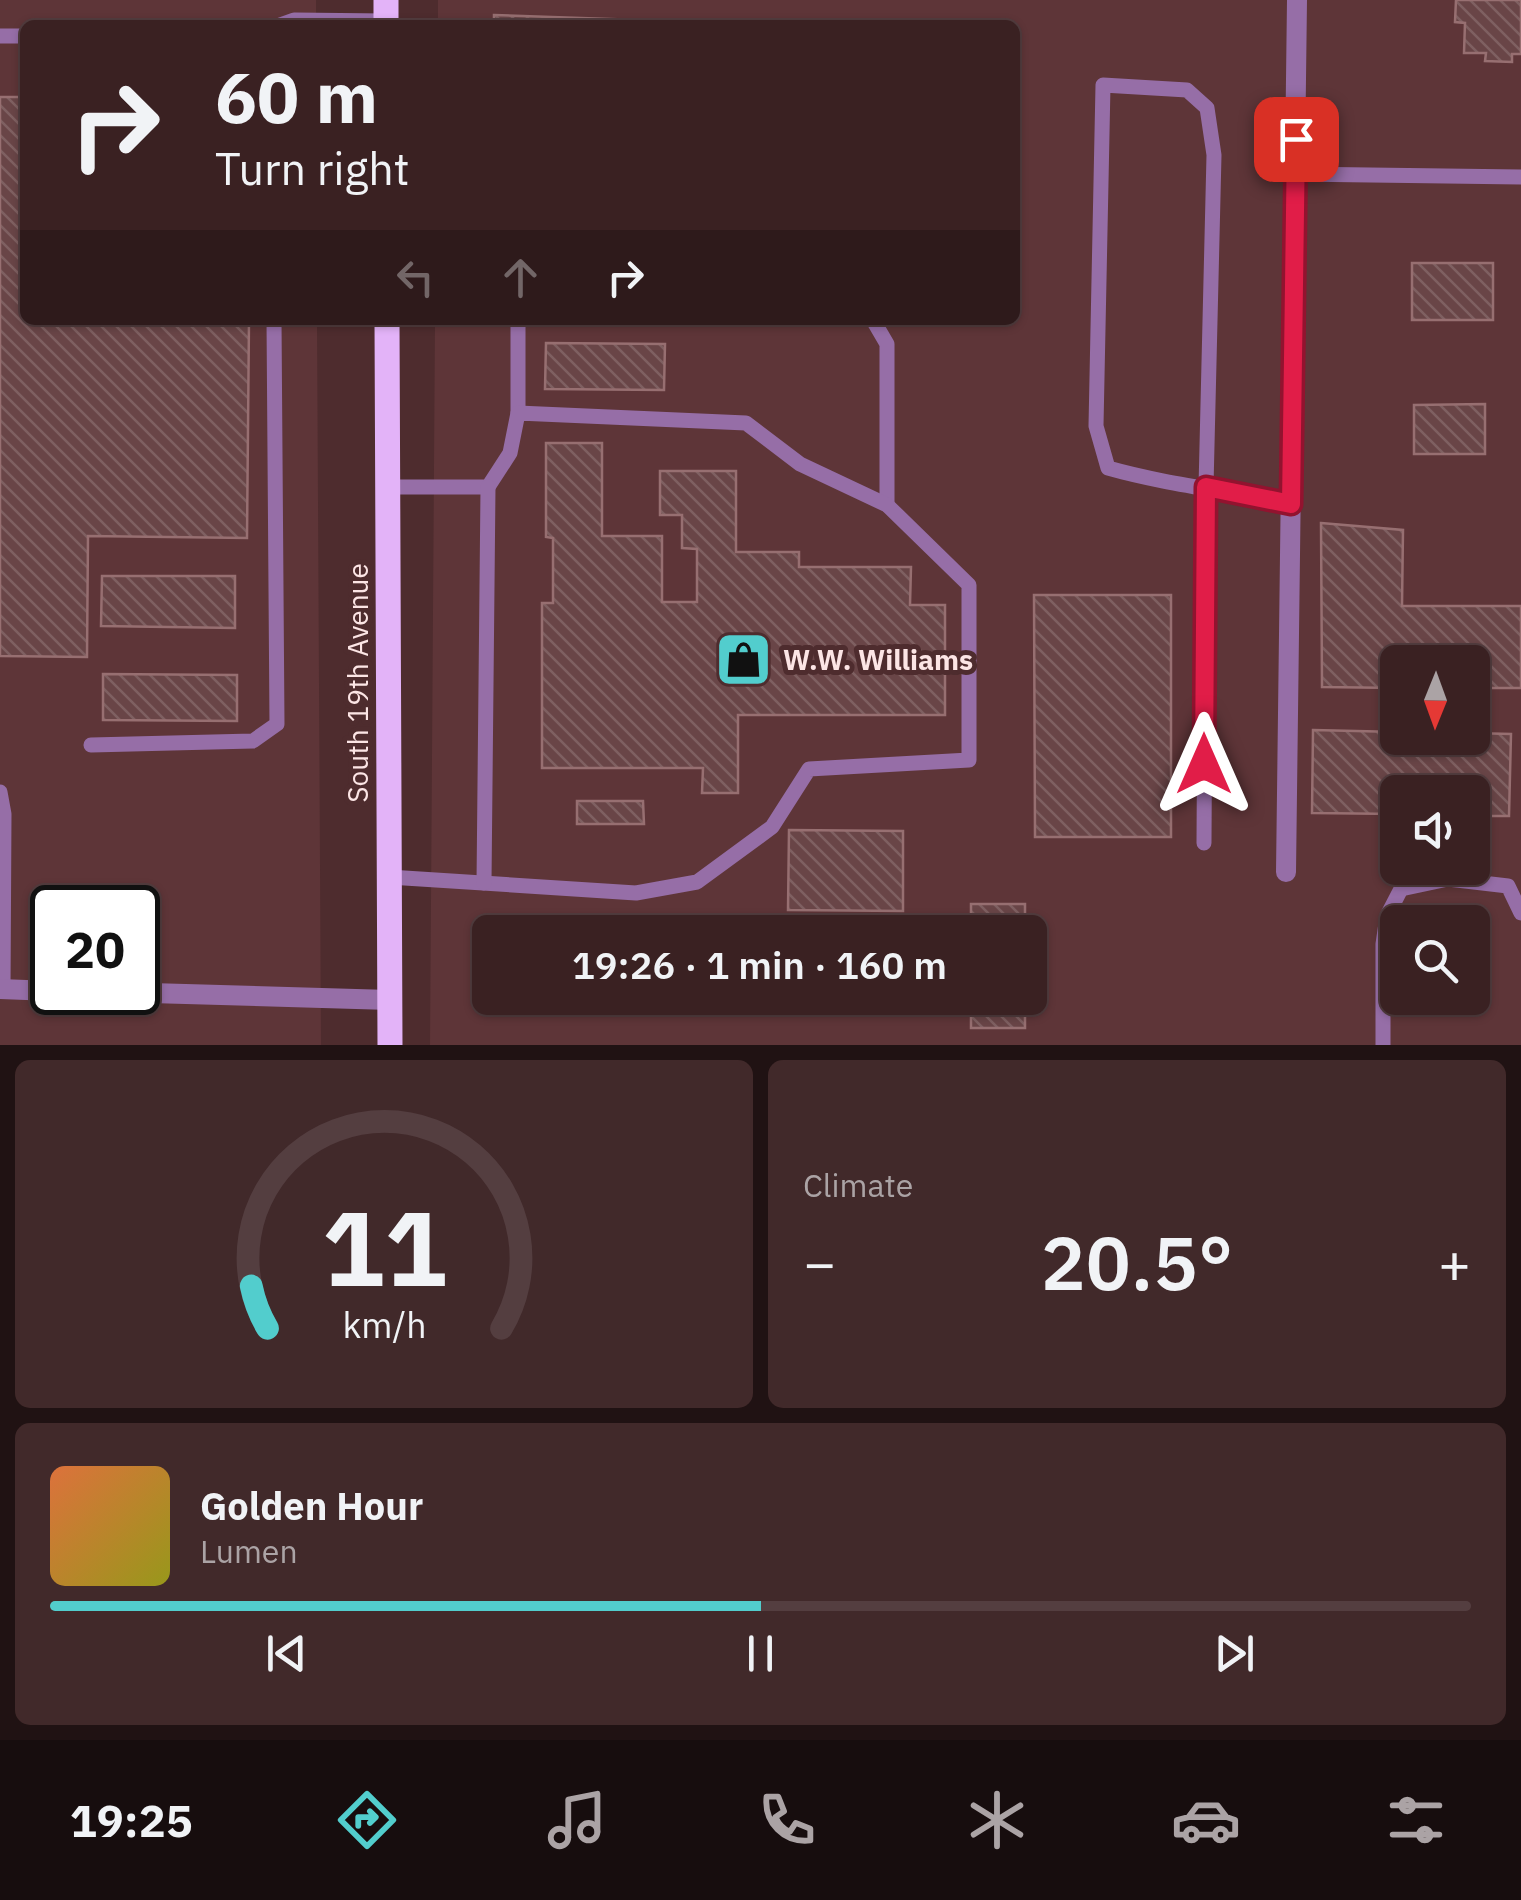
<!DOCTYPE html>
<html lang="en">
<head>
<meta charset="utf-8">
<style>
	:root { --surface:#3a2122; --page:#41292a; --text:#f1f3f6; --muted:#aba3a5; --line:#543e40; --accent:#52cdcd }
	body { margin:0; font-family:"IBM Plex Sans",sans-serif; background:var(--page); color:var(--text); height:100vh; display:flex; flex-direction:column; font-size:38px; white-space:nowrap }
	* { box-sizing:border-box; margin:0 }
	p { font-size:32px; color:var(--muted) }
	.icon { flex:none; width:55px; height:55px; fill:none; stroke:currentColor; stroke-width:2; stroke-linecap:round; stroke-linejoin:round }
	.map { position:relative; height:1045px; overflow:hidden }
	.side { display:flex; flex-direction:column; gap:15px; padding:15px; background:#201213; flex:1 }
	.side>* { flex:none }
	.guide { position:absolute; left:20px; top:20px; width:1000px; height:305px; border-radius:15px; box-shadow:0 2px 8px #0004,0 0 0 2px var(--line); background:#3a2122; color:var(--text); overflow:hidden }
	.needle { width:65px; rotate:181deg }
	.fabs { position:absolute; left:1380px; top:645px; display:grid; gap:20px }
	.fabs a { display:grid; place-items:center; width:110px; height:110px; border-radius:15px; background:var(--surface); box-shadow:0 2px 8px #0004,0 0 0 2px var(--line); font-size:50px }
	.speed { position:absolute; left:30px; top:885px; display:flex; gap:20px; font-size:50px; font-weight:700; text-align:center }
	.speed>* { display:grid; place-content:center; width:130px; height:130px; border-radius:50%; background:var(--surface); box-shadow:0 2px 8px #0004,0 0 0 2px var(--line); line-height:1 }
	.speed .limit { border:5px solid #111; border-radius:15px; background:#fff; color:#111 }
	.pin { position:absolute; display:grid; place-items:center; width:85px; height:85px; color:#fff; margin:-42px; border-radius:20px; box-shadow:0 5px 15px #0006 }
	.me { position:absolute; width:110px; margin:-55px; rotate:0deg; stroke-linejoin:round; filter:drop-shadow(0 0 8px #0008) }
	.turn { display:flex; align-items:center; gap:35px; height:210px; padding:0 30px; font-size:45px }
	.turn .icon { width:130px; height:130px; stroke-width:2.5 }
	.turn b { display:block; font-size:70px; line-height:85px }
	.lanes { display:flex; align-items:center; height:95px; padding:0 30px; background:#0003; justify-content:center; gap:50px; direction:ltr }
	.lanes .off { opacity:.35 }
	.big { font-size:75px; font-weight:600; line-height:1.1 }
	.side .widget { flex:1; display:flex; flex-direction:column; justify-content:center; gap:15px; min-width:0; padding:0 35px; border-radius:15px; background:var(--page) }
	.side .dial { align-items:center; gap:0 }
	.dial svg { height:260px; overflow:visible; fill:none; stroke:var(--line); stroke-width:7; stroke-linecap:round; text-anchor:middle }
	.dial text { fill:var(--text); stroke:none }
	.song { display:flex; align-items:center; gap:30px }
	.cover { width:120px; height:120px; border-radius:15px; background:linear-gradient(135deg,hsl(20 70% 55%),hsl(60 70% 35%)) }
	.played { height:10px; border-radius:5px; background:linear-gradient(90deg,var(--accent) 50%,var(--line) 50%) }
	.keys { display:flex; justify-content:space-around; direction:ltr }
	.heat { display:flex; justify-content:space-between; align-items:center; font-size:55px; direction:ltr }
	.side .tiles { flex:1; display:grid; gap:15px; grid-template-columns:1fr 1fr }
	.widget:last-child { grid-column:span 2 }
	.trip { position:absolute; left:472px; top:915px; width:575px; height:100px; border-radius:15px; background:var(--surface); box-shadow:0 2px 8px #0004,0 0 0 2px var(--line); font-weight:600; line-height:100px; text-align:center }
	.tab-bar { display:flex; height:160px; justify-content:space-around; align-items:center; background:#170d0e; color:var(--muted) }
	.tab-bar .icon { width:70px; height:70px }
	.tab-bar .current { color:var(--accent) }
	.tab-bar b { font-size:45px; color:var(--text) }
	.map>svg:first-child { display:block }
</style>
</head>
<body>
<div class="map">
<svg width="1521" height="1045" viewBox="0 0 1521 1045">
	<defs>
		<pattern id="building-back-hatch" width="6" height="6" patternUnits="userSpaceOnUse" patternTransform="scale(2.5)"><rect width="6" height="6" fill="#694547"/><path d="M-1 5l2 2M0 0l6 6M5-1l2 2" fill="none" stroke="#7f6061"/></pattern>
	</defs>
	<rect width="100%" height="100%" fill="#4e2c2e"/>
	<!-- built -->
	<g fill="#5e3538" fill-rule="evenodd">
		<path d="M 0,0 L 316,0 L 316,25 L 25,25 L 25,320 L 317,320 L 321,1045 L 0,1045 ZM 52,908 L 138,908 L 138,992 L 52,992 Z"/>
		<path d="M 438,0 L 1521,0 L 1521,1045 L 430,1045 L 435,320 L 1015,320 L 1015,25 L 438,25 ZM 1398,662 L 1472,662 L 1472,738 L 1398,738 ZM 1398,792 L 1472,792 L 1472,868 L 1398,868 ZM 1398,922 L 1472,922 L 1472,998 L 1398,998 ZM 490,932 L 1030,932 L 1030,998 L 490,998 Z"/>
	</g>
	<!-- building -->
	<g fill="url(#building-back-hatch)" stroke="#976f71" stroke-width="2.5">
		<path d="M 1456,0 L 1521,0 L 1521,54 L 1512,54 L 1512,62 L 1485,61 L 1486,53 L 1464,53 L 1465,23 L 1455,22 Z"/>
		<path d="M 494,15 L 786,25 L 494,25 Z"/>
		<path d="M 0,97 L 25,97 L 25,320 L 249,320 L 247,538 L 88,536 L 87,657 L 0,656 Z"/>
		<rect x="1412" y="263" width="81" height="57"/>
		<path d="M 546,343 L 665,344 L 664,390 L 545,389 Z"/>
		<path d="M 1485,404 L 1485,454 L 1414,454 L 1414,405 Z"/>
		<path d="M 546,443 L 602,443 L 602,536 L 662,536 L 662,602 L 697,602 L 697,549 L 682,548 L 682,515 L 660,515 L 660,471 L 736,471 L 736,552 L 799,552 L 799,567 L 911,567 L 910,605 L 945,605 L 945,715 L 738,715 L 738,793 L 702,793 L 703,768 L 542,768 L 542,603 L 553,603 L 553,538 L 546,537 Z"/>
		<path d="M 1321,523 L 1403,530 L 1402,606 L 1521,606 L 1521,688 L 1472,688 L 1472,662 L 1398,662 L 1398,688 L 1322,687 Z"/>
		<path d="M 102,576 L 235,576 L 235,628 L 101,626 Z"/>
		<path d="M 1034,595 L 1171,595 L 1171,837 L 1035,837 Z"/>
		<path d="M 103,674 L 237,675 L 237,721 L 103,720 Z"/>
		<path d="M 1313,730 L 1398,732 L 1398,738 L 1472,738 L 1472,733 L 1511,734 L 1509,816 L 1472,816 L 1472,792 L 1398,792 L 1398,814 L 1312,813 Z"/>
		<path d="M 577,801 L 643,801 L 644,824 L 577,824 Z"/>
		<path d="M 789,830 L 903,831 L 903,911 L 788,910 Z"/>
		<rect x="971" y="904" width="54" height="28"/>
		<rect x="971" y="998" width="54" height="30"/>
	</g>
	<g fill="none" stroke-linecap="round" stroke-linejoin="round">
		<!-- lane -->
		<g stroke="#966ea7" stroke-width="15">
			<path d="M 280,25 L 294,20 L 386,21"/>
			<path d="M 0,36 L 25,36"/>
			<path d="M 1295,174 L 1521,177"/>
			<path d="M 873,320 L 887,344 L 887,505"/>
			<path d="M 518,413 L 518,320"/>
			<path d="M 388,487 L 488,487 L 510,453 L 518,413 L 746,423 L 800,464 L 887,505 L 969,585 L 969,760 L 809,769 L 772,827 L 697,882 L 636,893 L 389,877"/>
			<path d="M 91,745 L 253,741 L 277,724 L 274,320"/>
			<path d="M 0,792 L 4,814 L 3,990"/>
			<path d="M 1204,843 L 1206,487 L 1214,155 L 1207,108 L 1187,90 L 1103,85 L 1096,426 L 1108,468 C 1168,485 1230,491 1291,504"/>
			<path d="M 484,883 L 488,487"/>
			<path d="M 1383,1045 L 1383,944 L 1387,916 L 1401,889 L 1448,879 L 1508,886 L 1521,913"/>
		</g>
		<!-- street -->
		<g stroke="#966ea7" stroke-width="20">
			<path d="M 1286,872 L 1297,0"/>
			<path d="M 0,989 L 52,991"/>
			<path d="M 115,992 L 390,1000"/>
		</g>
		<!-- primary -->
		<g stroke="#e3b3f8" stroke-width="25">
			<path d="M 386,0 L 386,25"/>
			<path d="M 387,320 L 390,1045"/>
		</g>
	</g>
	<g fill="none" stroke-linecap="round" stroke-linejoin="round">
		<defs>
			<path id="route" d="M 1204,764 L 1206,487 L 1291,504 L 1296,139"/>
		</defs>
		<!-- route casing -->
		<use href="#route" stroke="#92132f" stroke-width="25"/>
		<!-- route -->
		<use href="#route" stroke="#e11d48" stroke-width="18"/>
	</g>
	<!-- icons -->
	<defs>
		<symbol id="shop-square" viewBox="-11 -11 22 22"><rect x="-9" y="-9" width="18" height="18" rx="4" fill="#52cdcd" stroke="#4e2c2e"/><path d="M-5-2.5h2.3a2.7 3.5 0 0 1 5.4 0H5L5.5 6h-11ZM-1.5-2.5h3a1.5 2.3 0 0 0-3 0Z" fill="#111"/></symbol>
	</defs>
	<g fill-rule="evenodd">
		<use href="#shop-square" x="712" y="628" width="63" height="63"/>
	</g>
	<g text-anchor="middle" stroke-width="10" stroke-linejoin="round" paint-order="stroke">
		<!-- poi labels -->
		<g font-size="28" font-weight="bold" fill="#fce5e5" stroke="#4e2c2e" text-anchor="start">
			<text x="783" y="670">W.W. Williams</text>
		</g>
		<!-- street labels -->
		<g font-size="28" fill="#fce5e5" stroke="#4e2c2e">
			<text transform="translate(358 683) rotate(-90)" y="10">South 19th Avenue</text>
		</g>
	</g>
</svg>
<div class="fabs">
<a><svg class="needle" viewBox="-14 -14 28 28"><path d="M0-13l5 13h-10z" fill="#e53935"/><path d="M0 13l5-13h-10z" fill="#aba3a5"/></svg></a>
<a><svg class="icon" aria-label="sound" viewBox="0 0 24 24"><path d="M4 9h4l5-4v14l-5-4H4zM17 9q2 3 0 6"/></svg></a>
<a><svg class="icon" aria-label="search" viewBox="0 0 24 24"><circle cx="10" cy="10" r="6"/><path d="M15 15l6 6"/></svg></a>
</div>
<div class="speed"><div class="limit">20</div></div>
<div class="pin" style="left:1296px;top:139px;background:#d93025"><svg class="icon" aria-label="arrive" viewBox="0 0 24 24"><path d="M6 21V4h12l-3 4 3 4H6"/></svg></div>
<svg class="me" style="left:1204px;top:764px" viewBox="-20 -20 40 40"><path d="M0-17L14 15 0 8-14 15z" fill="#e11d48" stroke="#fff" stroke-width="4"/></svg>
<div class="trip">19:26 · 1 min · 160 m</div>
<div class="guide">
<div class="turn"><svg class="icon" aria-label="right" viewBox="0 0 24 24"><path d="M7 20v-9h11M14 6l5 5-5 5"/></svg><div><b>60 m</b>Turn right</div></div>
<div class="lanes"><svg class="icon off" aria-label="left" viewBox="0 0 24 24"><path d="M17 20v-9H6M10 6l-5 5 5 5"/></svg><svg class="icon off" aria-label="ahead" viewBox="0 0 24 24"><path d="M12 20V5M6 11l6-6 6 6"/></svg><svg class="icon" aria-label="right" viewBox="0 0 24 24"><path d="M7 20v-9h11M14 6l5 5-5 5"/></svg></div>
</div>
</div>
<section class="side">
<div class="tiles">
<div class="widget dial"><svg viewBox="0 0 100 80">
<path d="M14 69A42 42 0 1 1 86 69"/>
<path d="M14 69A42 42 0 0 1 9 56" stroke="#52cdcd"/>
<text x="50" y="56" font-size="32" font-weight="700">11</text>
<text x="50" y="72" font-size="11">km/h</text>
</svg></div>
<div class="widget"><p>Climate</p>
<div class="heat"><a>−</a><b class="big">20.5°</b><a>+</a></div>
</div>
<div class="widget">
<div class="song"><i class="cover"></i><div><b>Golden Hour</b><p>Lumen</p></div></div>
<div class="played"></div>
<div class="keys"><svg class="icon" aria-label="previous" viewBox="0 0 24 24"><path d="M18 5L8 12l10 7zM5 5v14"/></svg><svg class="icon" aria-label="pause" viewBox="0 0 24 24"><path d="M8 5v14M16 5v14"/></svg><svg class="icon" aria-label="next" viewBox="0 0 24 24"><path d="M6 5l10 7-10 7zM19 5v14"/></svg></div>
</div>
</div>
</section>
<nav class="tab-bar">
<b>19:25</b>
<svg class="icon current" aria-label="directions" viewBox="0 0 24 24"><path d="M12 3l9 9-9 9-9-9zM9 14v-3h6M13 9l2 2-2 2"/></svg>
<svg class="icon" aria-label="music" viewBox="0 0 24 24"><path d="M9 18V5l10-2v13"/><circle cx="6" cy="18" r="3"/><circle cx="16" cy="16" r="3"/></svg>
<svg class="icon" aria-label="phone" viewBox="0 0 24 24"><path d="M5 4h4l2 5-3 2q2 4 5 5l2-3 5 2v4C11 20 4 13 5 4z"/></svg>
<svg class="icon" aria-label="climate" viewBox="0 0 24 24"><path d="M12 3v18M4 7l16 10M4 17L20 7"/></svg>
<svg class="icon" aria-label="car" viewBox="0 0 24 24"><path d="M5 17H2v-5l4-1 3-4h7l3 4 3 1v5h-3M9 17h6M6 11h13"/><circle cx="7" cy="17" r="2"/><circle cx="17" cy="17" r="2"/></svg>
<svg class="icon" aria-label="filters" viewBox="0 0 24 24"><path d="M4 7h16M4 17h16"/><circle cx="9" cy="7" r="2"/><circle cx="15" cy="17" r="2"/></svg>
</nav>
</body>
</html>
